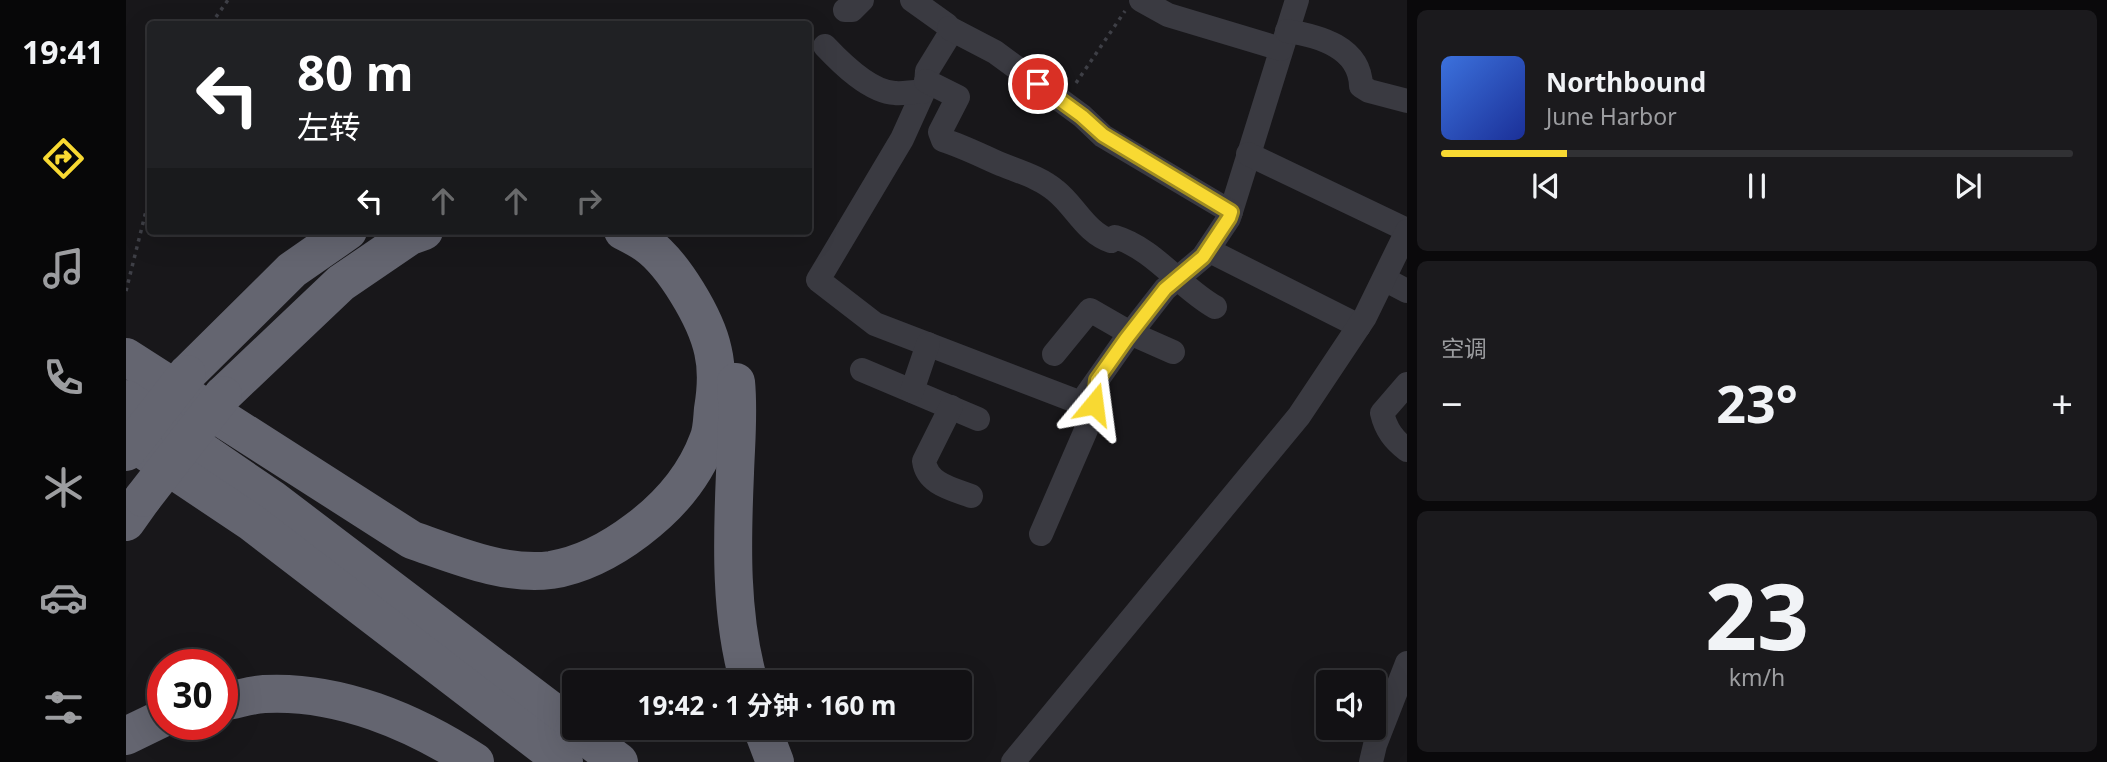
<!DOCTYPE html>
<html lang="zh">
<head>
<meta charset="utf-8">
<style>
	:root { --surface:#121114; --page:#1b1a1d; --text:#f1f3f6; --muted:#9c9da0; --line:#313134; --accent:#f8d932 }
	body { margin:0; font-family:"Noto Sans","Noto Sans SC",sans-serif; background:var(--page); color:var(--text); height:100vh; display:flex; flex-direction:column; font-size:26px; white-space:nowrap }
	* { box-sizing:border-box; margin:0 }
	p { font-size:23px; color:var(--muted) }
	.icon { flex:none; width:38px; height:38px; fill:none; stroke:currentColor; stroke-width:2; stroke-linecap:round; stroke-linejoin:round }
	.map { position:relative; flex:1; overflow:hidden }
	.drawer { display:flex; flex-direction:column; gap:10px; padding:10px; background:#0a090b; width:700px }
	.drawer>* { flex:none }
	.top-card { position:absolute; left:21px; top:21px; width:665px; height:214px; border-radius:7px; box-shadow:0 7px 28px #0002,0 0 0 2px var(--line); background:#202124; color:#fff; overflow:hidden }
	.tools { position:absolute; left:1190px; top:670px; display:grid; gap:14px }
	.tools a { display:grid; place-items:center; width:70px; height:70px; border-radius:7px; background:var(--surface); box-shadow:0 7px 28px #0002,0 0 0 2px var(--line); font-size:35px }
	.speed { position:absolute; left:21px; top:649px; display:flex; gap:14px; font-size:35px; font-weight:700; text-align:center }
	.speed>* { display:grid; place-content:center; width:91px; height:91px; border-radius:50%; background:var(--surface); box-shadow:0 7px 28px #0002,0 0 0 2px var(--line); line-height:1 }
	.speed .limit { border:10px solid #d22; background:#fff; color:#111 }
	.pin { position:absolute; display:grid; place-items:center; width:60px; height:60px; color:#fff; margin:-30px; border:4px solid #fff; border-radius:50%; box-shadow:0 2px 7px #0007 }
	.me { position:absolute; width:77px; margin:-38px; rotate:16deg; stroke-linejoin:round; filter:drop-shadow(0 0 5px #0008) }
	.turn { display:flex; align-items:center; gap:24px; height:147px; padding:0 35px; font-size:32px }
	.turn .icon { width:91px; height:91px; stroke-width:2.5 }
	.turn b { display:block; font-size:49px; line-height:60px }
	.lanes { display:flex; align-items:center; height:66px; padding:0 35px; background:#0003; justify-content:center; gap:35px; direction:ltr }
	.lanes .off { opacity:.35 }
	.big { font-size:52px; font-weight:700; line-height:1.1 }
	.drawer .tile { flex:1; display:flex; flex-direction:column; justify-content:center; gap:10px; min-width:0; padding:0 24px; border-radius:10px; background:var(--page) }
	.drawer .dial { align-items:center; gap:0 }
	.dial b { font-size:91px; line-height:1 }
	.song { display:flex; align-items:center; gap:21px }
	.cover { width:84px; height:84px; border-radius:10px; background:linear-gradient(135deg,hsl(220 70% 55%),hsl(230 70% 35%)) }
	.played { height:7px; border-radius:4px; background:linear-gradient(90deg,var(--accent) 20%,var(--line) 20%) }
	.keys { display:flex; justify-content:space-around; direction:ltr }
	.heat { display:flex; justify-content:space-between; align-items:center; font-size:38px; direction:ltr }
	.trip { position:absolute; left:436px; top:670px; width:410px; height:70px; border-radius:7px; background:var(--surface); box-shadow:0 7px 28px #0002,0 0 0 2px var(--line); font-weight:700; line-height:70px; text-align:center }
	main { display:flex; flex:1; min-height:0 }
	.menu { display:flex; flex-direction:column; width:126px; justify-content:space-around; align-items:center; background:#070708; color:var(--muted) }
	.menu .icon { width:49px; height:49px }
	.menu .on { color:var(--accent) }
	.menu b { font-size:32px; color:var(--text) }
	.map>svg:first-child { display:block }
</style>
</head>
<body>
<main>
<nav class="menu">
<b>19:41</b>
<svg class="icon on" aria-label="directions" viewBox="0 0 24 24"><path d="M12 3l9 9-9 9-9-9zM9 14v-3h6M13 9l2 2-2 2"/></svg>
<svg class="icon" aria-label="music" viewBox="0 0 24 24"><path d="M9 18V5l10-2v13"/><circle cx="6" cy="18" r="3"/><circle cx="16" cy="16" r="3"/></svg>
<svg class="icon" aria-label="phone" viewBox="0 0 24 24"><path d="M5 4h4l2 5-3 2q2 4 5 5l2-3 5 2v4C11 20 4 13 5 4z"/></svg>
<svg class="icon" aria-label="climate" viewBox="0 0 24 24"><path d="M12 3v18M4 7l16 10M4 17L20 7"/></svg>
<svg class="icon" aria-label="car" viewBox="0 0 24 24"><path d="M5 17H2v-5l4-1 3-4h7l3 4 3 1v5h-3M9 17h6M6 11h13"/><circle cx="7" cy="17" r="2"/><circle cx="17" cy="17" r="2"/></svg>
<svg class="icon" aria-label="filters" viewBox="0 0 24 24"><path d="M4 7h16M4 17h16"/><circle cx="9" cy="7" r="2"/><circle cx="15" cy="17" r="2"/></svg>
</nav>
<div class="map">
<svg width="1281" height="762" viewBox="0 0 1281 762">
	<rect width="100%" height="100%" fill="#18171a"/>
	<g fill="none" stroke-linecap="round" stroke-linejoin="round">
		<!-- path -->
		<g stroke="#3e3f46" stroke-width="3.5" stroke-dasharray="3.5 5" stroke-linecap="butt">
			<path d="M 85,24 L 102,0"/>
			<path d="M 950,83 L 999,11"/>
			<path d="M 0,291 L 24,195"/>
		</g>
		<!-- street -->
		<g stroke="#3a3a41" stroke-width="24">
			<path d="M 786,0 L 821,25 L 825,32 L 801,71 L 800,86 L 776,139 L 692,280 L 749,324 L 955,403 L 1000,339 L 1039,289 L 1077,257 L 1103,218 L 1171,0"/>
			<path d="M 1015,0 L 1042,15 L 1155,49"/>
			<path d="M 719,10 L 726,10 L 736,0"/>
			<path d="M 823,28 L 869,52 L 956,116 L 977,136 L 1105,212"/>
			<path d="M 1161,31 C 1193,36 1234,47 1235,86 L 1243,91 L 1281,101"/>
			<path d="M 699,46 C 715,63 744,92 769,93 C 778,94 788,91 797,92"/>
			<path d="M 800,81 L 832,97 L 814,132 L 817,140 C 836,146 854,155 872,163 C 891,171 914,177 930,191 C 949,206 960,233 985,241 L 989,237 C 1027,248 1055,288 1089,307"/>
			<path d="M 1122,154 L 1281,230"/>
			<path d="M 1082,250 L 1233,326"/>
			<path d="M 1258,279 L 1281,291"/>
			<path d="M 928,354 L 964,310 L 1004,333 L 1047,352"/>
			<path d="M 736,370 L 852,419"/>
			<path d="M 1281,384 L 1256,413 C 1260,430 1268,440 1281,450"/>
			<path d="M 786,391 L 802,344"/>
			<path d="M 825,407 L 798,461 C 801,484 826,489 845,496"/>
			<path d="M 915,534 L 960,430 L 970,387"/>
			<path d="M 887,762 L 1173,416 L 1239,317 L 1281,231"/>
			<path d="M 1245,762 L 1249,745 L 1281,663"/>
		</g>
		<!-- highway -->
		<g stroke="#646570" stroke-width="38">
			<path d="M 0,357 L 286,540 C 330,555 378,576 425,570 C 456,565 486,549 511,530 C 543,506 568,478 582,440 C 586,431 586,419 587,409 C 590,391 591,368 587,351 C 580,318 547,263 520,244 C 513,239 505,235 497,231"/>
			<path d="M 61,374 L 166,270 L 222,231"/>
			<path d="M 610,382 C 613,412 610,443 609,473 C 606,542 604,616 623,682"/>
			<path d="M 97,395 L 215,283 L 284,236 L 298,231"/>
			<path d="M 0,399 L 146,499 L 448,728"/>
			<path d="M 13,447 L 125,522 L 438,762"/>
			<path d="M 0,522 L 17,498"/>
			<path d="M 96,702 C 110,700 124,695 138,694 C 213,690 288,722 349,762"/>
			<path d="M 448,728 L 493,762"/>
			<path d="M 636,728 L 649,762"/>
			<path d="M 0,736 L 37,718"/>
		</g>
		<!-- highway-bridge -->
		<g stroke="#646570" stroke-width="38">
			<path d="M 0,452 L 61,374"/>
			<path d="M 17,498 L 97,395"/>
		</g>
	</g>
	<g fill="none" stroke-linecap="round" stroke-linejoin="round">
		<defs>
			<path id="route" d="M 912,84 L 956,116 L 977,135 L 1105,212 L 1103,218 L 1077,257 L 1039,289 L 1000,339 L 971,380 L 968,404"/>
		</defs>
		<!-- route casing -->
		<use href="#route" stroke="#a18d20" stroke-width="18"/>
		<!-- route -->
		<use href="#route" stroke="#f8d932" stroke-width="12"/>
	</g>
</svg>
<div class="tools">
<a><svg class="icon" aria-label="sound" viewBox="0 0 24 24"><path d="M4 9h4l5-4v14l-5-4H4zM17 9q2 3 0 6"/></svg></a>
</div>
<div class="speed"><div class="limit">30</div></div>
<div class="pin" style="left:912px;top:84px;background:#d93025"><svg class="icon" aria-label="arrive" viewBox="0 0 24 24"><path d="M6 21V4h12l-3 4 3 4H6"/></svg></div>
<svg class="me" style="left:968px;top:404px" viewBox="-20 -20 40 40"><path d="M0-17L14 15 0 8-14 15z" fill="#f8d932" stroke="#fff" stroke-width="4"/></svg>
<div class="trip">19:42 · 1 分钟 · 160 m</div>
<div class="top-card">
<div class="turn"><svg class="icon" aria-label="left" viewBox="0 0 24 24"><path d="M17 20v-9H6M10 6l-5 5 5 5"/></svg><div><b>80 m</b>左转</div></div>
<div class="lanes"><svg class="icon" aria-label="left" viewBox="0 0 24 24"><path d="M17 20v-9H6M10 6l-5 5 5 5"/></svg><svg class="icon off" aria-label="ahead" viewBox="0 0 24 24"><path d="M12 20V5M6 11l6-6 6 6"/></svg><svg class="icon off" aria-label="ahead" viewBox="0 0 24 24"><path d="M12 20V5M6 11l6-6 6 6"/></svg><svg class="icon off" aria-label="right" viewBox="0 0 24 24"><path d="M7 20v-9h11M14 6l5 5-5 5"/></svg></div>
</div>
</div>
<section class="drawer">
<div class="tile">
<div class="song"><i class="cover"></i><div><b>Northbound</b><p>June Harbor</p></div></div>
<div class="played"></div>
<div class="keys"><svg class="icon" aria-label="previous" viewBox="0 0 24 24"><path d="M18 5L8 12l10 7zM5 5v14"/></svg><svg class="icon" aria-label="pause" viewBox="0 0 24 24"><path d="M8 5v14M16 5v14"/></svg><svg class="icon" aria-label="next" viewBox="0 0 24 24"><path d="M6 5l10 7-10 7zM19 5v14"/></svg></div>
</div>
<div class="tile"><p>空调</p>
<div class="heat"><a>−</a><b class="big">23°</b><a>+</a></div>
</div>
<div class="tile dial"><b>23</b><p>km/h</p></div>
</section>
</main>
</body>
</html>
